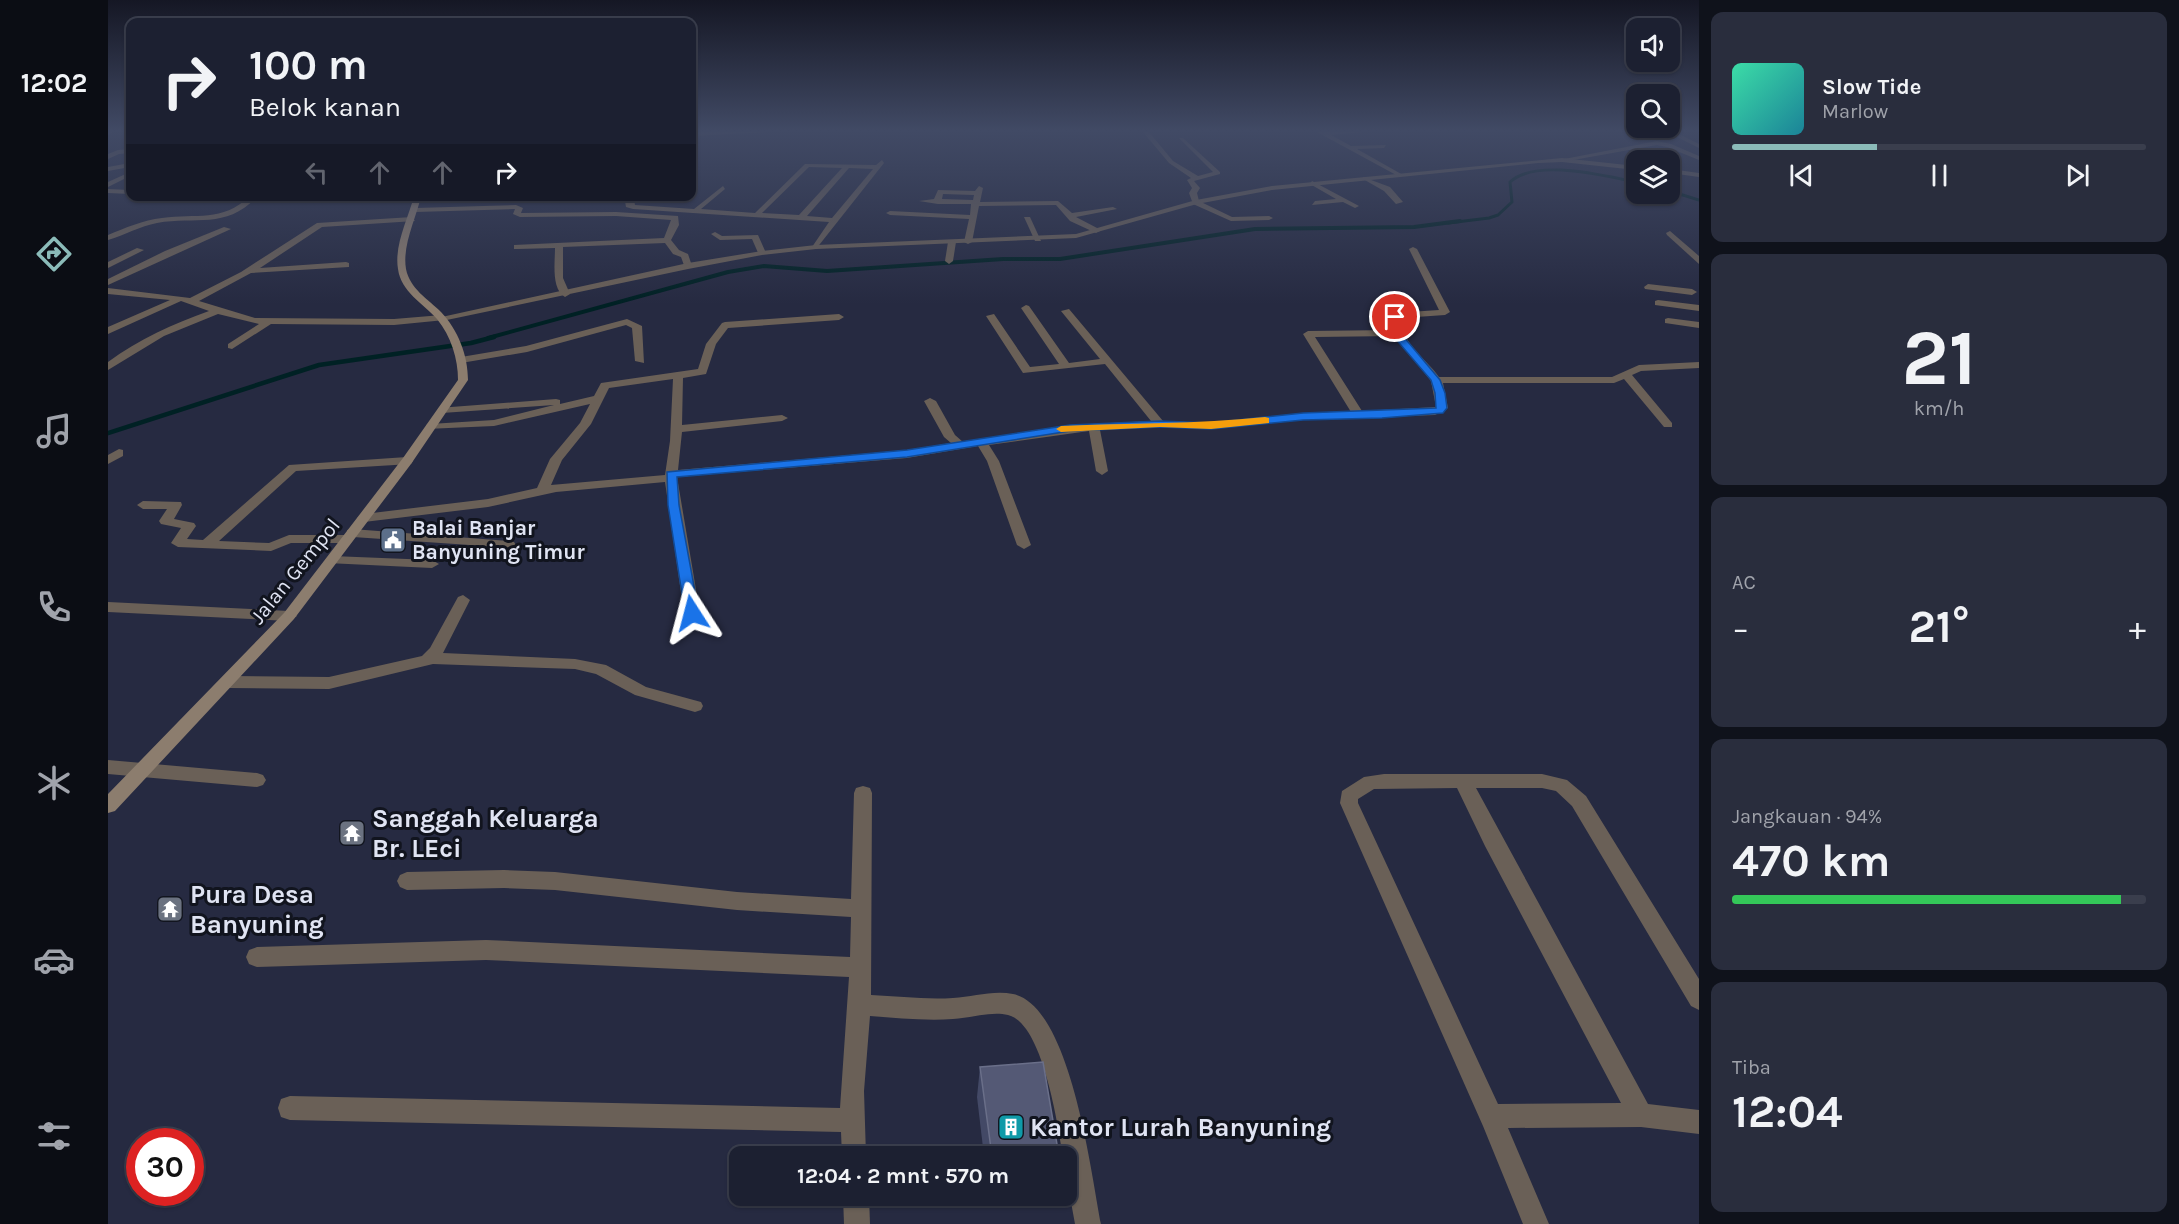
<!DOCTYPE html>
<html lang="id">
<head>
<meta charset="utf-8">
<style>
	:root { --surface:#1c2031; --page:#292d3d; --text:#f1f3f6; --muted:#a0a3ab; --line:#3a3e4d; --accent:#8bbbb9 }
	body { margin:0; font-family:Karla,sans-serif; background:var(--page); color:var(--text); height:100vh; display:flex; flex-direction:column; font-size:22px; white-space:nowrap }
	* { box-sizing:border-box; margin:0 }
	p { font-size:20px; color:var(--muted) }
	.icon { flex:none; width:33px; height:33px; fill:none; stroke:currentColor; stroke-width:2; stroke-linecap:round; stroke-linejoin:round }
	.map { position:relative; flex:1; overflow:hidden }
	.side { display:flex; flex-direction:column; gap:12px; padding:12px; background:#0f121b; width:480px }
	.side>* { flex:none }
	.hud { position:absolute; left:18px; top:18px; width:570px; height:183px; border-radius:12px; box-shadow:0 2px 4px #0004,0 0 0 2px var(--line); background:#1c2031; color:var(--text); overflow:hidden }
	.tools { position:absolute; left:1518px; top:18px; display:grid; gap:12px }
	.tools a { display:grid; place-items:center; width:54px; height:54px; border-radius:12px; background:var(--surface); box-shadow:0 2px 4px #0004,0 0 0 2px var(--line); font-size:30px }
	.speed { position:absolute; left:18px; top:1128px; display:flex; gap:12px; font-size:30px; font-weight:700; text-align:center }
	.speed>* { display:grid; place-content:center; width:78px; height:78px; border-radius:50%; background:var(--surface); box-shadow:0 2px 4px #0004,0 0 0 2px var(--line); line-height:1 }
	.speed .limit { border:9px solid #d22; background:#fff; color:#111 }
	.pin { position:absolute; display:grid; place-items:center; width:51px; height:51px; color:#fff; margin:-26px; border:3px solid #fff; border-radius:50%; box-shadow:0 2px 6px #0007 }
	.me { position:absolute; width:66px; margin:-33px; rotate:351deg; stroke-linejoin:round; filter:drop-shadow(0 0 4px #0008) }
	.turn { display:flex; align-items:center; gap:21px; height:126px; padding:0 24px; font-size:27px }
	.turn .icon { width:78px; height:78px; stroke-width:2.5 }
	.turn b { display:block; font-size:42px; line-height:51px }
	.lanes { display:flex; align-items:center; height:57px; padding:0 24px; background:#0003; justify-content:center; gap:30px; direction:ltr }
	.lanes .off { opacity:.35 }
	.big { font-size:45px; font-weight:700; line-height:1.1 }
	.side .tile { flex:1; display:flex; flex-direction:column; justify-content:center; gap:9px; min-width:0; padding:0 21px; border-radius:12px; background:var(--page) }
	.side .dial { align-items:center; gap:0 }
	.dial b { font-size:78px; line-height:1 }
	.song { display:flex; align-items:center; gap:18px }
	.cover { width:72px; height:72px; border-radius:9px; background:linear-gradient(135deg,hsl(160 70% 55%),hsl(190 70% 35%)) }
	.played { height:6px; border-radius:3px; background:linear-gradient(90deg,var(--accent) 35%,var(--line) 35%) }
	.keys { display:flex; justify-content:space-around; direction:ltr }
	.heat { display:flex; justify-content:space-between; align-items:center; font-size:33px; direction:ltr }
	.charge { height:9px; border-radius:4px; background:linear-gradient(90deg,#34c759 94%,var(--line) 0) }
	.trip { position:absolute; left:621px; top:1146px; width:348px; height:60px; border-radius:12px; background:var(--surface); box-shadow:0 2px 4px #0004,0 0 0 2px var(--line); font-weight:700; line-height:60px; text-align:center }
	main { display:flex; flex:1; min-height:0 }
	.menu { display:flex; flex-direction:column; width:108px; justify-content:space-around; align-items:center; background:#0b0d14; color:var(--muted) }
	.menu .icon { width:42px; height:42px }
	.menu .on { color:var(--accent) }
	.menu b { font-size:27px; color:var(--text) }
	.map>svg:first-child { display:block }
</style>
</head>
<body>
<main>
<nav class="menu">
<b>12:02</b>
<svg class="icon on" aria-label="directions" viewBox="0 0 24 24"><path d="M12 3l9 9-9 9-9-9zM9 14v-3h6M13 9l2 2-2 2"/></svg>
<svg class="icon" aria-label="music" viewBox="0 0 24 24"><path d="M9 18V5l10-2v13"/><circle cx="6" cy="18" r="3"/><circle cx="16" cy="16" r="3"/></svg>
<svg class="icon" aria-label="phone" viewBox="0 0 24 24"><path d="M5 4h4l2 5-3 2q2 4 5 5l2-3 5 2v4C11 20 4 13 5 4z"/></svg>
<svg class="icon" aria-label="climate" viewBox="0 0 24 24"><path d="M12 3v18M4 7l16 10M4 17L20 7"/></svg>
<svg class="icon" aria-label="car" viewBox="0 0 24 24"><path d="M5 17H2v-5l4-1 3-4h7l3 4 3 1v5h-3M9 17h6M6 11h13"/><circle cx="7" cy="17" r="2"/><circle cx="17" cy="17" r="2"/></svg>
<svg class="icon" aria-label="filters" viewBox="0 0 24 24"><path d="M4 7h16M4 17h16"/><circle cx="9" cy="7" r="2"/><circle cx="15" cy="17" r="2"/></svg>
</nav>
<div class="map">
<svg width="1591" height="1224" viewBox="0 0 1591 1224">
	<rect width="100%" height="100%" fill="#262a41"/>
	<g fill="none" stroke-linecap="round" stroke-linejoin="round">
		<!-- stream-far2 -->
		<g stroke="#002124" stroke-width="3">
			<path d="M 1562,191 L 1591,200"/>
			<path d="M 1340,223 L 1381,218 L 1390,215 L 1404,202 L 1402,182 C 1428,158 1496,176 1528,182"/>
		</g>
		<!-- stream-far1 -->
		<path stroke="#002124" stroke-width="4" d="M 380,338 L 620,272 L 656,266 L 719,271 L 895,259 L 952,259 L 1147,229 L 1306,227 L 1352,221"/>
		<!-- stream -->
		<path stroke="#002124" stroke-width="4.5" d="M 0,433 L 211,365 L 363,343 L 386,337"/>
		<!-- minor -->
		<g fill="#6a6057" fill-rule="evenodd">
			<path d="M 0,132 L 5,132 L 0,135 Z"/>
			<path d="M 584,132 L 660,132 L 584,136 Z"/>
			<path d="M 1035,132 L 1041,132 L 1065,161 L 1090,176 L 1105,172 L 1071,138 L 1075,138 L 1112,172 L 1112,174 L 1086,181 L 1092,188 L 1089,193 L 1091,201 L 1124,217 L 1161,216 L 1165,218 L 1161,220 L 1123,221 L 1085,204 L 1081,193 L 1084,188 L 1079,180 L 1083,178 L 1061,163 Z"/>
			<path d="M 1209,132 L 1255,132 L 1223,135 L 1243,146 L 1278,145 L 1276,148 L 1249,149 L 1295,175 L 1290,176 Z"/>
			<path d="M 1559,132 L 1567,132 L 1591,144 L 1591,148 Z"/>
			<path d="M 1549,141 L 1563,144 L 1591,156 L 1591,160 L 1559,147 L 1549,145 L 1454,162 L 1451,160 Z"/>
			<path d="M 22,149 L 22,153 L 11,154 L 0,159 L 0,154 L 10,150 Z"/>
			<path d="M 774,160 L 776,163 L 708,249 L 704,247 L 721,222 L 525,209 L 518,207 L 517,201 L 468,200 L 464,198 L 518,197 L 526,199 L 527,205 L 586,209 L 615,186 L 617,189 L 593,209 L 647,213 L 697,164 L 768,165 ZM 701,167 L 734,168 L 691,215 L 654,213 ZM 741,168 L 765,169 L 724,218 L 699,216 Z"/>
			<path d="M 22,163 L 22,167 L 0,171 L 0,167 Z"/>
			<path d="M 22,172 L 22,176 L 0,187 L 0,182 Z"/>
			<path d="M 1255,177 L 1282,187 L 1295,202 L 1288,204 L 1276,191 L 1255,179 Z"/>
			<path d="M 1204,181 L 1251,206 L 1247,208 L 1235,202 L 1204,205 L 1207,201 L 1228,199 L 1202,184 Z"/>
			<path d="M 871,186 L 875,188 L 872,202 L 950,201 L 964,213 L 1005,207 L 1009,209 L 968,217 L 991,229 L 992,231 L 988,233 L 962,221 L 948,205 L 871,206 L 864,242 L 860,244 L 856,242 L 861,219 L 782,215 L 778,213 L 782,211 L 862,215 L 863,204 L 830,204 L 811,201 L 826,199 L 830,190 L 867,191 ZM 835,194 L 866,195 L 865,200 L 834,199 Z"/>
			<path d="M 0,189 L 22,190 L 22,194 L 0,193 Z"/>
			<path d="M 142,196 L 150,196 C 118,230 89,216 49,223 C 32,226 17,235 0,240 L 0,235 C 17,228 35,220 54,218 C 89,213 113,223 142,196 Z"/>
			<path d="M 255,196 L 300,196 L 235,202 L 231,200 Z"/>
			<path d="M 408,205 L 415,208 L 413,213 L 508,212 L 570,216 L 571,225 L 563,240 L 571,250 L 580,254 L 584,266 L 577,268 L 573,257 L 565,254 L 557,243 L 455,247 L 455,278 L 462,294 L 457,297 C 443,289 447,262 447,248 L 409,249 L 406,249 L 406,245 L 556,238 L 563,220 L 508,216 L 412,217 L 405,214 L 407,209 L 307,212 L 303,210 L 307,208 Z"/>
			<path d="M 304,217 L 307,221 L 214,227 L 152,268 L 238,262 L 241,263 L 241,267 L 143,273 L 91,301 L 147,318 L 286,319 L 334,315 L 339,318 L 337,320 L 286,325 L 163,324 L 124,349 L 120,348 L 120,344 L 151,324 L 110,314 L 56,336 L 0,370 L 0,362 C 31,339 65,324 101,311 L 73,301 L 0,334 L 0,327 L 62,300 L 0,294 L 0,288 L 82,298 L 133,272 L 209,223 Z"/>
			<path d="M 916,217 L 922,217 L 933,241 L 927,241 Z"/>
			<path d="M 116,227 L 123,229 L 0,285 L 0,279 L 57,251 Z"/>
			<path d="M 1562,231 L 1591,256 L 1591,264 L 1559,235 L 1558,233 Z"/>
			<path d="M 607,232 L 614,236 L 650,235 L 658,253 L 651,255 L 644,239 L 612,240 L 603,234 Z"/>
			<path d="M 844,240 L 848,242 L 845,261 L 841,264 L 837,261 L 840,242 Z"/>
			<path d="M 1305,247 L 1309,249 L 1342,312 L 1337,315 L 1294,318 C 1293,344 1317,357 1331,377 L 1504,377 L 1531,365 L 1591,362 L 1591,368 L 1533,371 L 1524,375 L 1564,423 L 1564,427 L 1556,427 L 1516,379 L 1506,383 L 1335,383 L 1340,408 L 1327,415 L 1195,420 L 1103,429 L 1052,427 L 992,430 L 1000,471 L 994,475 L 988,471 L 981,431 L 881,445 L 891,461 L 923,545 L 916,549 L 909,545 L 879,461 L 870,446 L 799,458 L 569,477 L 592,613 L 584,618 L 576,613 L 557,482 L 448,492 L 380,507 L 256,522 L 249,518 L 256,514 L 380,499 L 429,488 L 442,459 L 472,423 L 482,404 L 386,426 L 318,429 L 318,425 L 322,424 L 386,420 L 446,405 L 334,413 L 330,412 L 330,408 L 448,399 L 452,400 L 452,404 L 486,396 L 493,383 L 590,369 L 598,344 L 614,323 L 617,322 L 731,314 L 736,317 L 731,320 L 620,328 L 608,344 L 598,374 L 575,378 L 574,425 L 674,415 L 680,418 L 674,421 L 574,432 L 570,470 L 799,450 L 843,443 L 836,437 L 816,401 L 822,398 L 828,401 L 847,435 L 855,442 L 962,425 L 1043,421 L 997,364 L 915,373 L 878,316 L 886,314 L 922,367 L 951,364 L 913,308 L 918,305 L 921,306 L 961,363 L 992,359 L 953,311 L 961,309 L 1055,421 L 1103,423 L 1243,412 L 1195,334 L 1200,331 L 1285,330 L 1286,313 L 1331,310 L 1301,249 ZM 1287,336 L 1323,381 L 1328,407 L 1254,411 L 1207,337 ZM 565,379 L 562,441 L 557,475 L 443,485 L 454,460 L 483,424 L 501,388 Z"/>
			<path d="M 29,248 L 36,250 L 0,268 L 0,262 Z"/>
			<path d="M 1540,284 L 1584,289 L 1589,292 L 1584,295 L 1537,289 L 1536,287 Z"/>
			<path d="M 1550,300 L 1591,305 L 1591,311 L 1547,305 L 1547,301 Z"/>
			<path d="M 1560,318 L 1591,322 L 1591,328 L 1557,323 L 1557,319 Z"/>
			<path d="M 519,319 L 534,326 L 536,363 L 527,361 L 524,328 L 518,325 L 419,352 L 353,363 L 348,360 L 353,357 L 418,346 Z"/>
			<path d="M 11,449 L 15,450 L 15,456 L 0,464 L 0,455 Z"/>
			<path d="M 299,457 L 305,461 L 303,464 L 188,471 L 111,541 L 161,543 L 181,535 L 239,535 L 239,530 L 244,529 L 401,541 L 406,542 L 408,545 L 406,548 L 245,537 L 244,542 L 239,543 L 183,543 L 163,551 L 70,547 L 63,543 L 73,528 L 53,524 L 51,521 L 59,509 L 35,509 L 29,505 L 35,501 L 73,502 L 74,505 L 66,519 L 86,523 L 88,526 L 79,539 L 95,540 L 181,465 Z"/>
			<path d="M 224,556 L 324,560 L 331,564 L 324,568 L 219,563 L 217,560 Z"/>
			<path d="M 355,595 L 362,600 L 335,653 L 467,659 L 498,665 L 538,687 L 593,702 L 595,706 L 593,710 L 587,712 L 527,695 L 488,674 L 467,669 L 325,664 L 221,689 L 121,688 L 115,686 L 113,682 L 115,678 L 121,676 L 221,677 L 314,656 L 322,648 L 350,597 Z"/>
			<path d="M 0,760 L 149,773 L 155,775 L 158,780 L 155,785 L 149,787 L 0,774 Z"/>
			<path d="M 1276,774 L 1434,774 L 1459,780 L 1478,796 L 1591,979 L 1591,1010 L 1583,1006 L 1464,806 L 1448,791 L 1434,788 L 1368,788 L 1540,1104 L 1591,1110 L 1591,1134 L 1533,1127 L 1400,1128 L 1441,1224 L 1415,1224 L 1375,1126 L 1232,803 L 1234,791 L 1256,777 ZM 1349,788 L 1377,846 L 1513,1103 L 1390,1104 L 1250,803 L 1250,799 L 1266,789 Z"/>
			<path d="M 755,786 L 762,788 L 764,793 L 763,995 C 790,996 818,1000 845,998 C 865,997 885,990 905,994 C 963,1006 983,1173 993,1224 L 967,1224 L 958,1175 L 958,1156 L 955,1156 C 950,1126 935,1023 900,1015 C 883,1011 863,1018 845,1019 C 818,1021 790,1018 762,1016 L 756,1091 L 758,1156 L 734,1156 L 733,1132 L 182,1120 L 173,1117 L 170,1108 L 173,1099 L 182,1096 L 732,1108 L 741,977 L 378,960 L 149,967 L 141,964 L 138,957 L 141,950 L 149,947 L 378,940 L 742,957 L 743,917 L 629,910 L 447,890 L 396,888 L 299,890 L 292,887 L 289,881 L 292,875 L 299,872 L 396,870 L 447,872 L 629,892 L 743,899 L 746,793 L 748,788 Z"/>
			<path d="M 735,1196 L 761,1196 L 762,1224 L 736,1224 Z"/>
		</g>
		<!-- tertiary -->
		<g fill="#6a6057" fill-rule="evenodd">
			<path d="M 1454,158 L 1528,166 L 1528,170 L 1454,162 L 1430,163 L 1164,190 L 1089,204 L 968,238 L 708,249 L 654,255 L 580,269 L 334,321 L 329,318 L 580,263 L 654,251 L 708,245 L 968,234 L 1088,200 L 1164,186 Z"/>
			<path d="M 1562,169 L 1591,173 L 1591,177 L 1562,173 Z"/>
			<path d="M 0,602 L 181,611 L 189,616 L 181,621 L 0,612 Z"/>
		</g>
		<!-- secondary -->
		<path fill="#8c7d6e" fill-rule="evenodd" d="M 306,196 L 313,196 C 308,219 294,245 298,269 C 302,289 320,299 333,312 C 350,330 360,355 360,380 L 303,464 L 186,619 L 7,811 L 0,813 L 0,794 L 176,613 L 295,458 L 350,380 C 350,359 343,336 329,319 C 315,303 293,292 290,269 C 286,245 300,219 306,196 Z"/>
	</g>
	<!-- wall -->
	<g fill="#434966">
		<path d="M 872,1067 L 951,1156 L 876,1156 L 869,1097 Z"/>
		<path d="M 881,1196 L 949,1196 L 947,1202 L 882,1207 Z"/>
	</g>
	<!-- building -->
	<path fill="#545975" stroke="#6a6f89" stroke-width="1.5" d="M 935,1062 L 951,1156 L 884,1156 L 872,1067 Z"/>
	<!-- sky -->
	<linearGradient id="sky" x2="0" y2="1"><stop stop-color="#151724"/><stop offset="0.43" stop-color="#414a65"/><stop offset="1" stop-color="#414a65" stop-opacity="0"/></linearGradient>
	<rect width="1591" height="304" fill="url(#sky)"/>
	<!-- route -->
	<path fill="#1a73e8" stroke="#114b97" stroke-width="1.5" d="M 1287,315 L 1292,317 L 1295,336 L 1332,380 L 1337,393 L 1339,408 L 1335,413 L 1274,418 L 1195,420 L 1103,429 L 1052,427 L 962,431 L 799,457 L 569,477 L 571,505 L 591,613 L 584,617 L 577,613 L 560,505 L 559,472 L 799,450 L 962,425 L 1052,421 L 1103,423 L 1195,413 L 1328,408 L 1327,393 L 1323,380 L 1286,337 L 1283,317 Z"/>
	<!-- slow -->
	<path fill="#f59e0b" d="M 1157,417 L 1161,418 L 1161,423 L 1103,429 L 1052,427 L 953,432 L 948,429 L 953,426 C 1021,423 1089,424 1157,417 Z"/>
	<!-- icons -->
	<defs>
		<symbol id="civic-square" viewBox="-11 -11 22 22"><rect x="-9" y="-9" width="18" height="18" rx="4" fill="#5c6f8a" stroke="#11141e"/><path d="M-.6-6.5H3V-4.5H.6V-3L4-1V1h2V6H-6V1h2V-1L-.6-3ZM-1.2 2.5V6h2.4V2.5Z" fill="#fff"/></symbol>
		<symbol id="temple-square" viewBox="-11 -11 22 22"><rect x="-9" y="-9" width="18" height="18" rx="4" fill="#6b7280" stroke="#11141e"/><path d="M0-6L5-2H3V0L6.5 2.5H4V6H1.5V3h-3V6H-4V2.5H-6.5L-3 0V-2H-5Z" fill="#fff"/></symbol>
		<symbol id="building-square" viewBox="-11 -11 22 22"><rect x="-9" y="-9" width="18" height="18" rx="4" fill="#0f9aa8" stroke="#11141e"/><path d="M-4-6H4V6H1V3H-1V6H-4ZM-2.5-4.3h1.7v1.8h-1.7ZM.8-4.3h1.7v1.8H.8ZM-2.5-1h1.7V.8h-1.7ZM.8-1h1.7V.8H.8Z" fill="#fff"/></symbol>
	</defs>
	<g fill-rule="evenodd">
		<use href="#civic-square" x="270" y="525" width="30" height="30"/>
		<use href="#temple-square" x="229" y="818" width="30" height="30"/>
		<use href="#temple-square" x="47" y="894" width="30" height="30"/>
		<use href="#building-square" x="888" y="1112" width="30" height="30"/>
	</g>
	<g text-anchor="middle" stroke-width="6" stroke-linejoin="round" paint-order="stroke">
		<!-- poi labels -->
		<g font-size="21" font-weight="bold" fill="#e0e4f3" stroke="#11141e" text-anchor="start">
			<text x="304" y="535">Balai Banjar<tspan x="304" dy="24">Banyuning Timur</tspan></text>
		</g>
		<!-- street labels -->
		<g font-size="21" fill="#e0e4f3" stroke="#11141e">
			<text transform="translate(187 571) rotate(-51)" y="7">Jalan Gempol</text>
		</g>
		<!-- near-poi labels -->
		<g font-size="26" font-weight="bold" fill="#e0e4f3" stroke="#11141e" text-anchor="start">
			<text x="264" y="827">Sanggah Keluarga<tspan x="264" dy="30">Br. LEci</tspan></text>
			<text x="82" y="903">Pura Desa<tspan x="82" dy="30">Banyuning</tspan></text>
			<text x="922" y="1136">Kantor Lurah Banyuning</text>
		</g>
	</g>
</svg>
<div class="tools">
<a><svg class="icon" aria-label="sound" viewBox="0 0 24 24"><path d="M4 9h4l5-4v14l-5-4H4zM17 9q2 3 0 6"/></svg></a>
<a><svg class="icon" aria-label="search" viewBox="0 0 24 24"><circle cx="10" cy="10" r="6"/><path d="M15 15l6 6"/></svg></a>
<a><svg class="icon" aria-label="layers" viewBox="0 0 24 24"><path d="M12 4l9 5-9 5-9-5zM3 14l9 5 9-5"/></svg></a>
</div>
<div class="speed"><div class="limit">30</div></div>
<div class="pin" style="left:1287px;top:317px;background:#d93025"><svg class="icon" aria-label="arrive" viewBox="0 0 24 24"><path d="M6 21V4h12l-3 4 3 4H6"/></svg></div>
<svg class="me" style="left:584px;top:613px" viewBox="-20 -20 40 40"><path d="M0-17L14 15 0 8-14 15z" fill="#1a73e8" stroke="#fff" stroke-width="4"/></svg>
<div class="trip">12:04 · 2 mnt · 570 m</div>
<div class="hud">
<div class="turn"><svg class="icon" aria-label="right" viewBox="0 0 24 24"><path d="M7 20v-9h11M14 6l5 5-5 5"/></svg><div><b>100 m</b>Belok kanan</div></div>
<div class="lanes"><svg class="icon off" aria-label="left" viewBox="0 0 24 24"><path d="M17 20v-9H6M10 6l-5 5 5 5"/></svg><svg class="icon off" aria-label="ahead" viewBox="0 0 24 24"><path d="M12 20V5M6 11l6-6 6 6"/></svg><svg class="icon off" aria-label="ahead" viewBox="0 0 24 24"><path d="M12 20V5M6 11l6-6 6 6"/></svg><svg class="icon" aria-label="right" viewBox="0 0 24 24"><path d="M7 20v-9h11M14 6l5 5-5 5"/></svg></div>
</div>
</div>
<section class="side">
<div class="tile">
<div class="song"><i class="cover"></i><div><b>Slow Tide</b><p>Marlow</p></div></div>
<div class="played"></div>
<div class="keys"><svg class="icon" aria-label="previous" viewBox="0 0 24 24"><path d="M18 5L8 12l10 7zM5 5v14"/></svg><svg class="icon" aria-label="pause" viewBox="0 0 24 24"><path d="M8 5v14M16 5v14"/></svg><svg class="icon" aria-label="next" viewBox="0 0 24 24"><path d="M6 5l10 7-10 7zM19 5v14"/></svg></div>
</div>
<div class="tile dial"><b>21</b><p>km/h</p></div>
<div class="tile"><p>AC</p>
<div class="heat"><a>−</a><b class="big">21°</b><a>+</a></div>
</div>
<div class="tile"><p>Jangkauan · 94%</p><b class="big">470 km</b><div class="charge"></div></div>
<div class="tile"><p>Tiba</p><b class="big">12:04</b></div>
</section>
</main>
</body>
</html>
